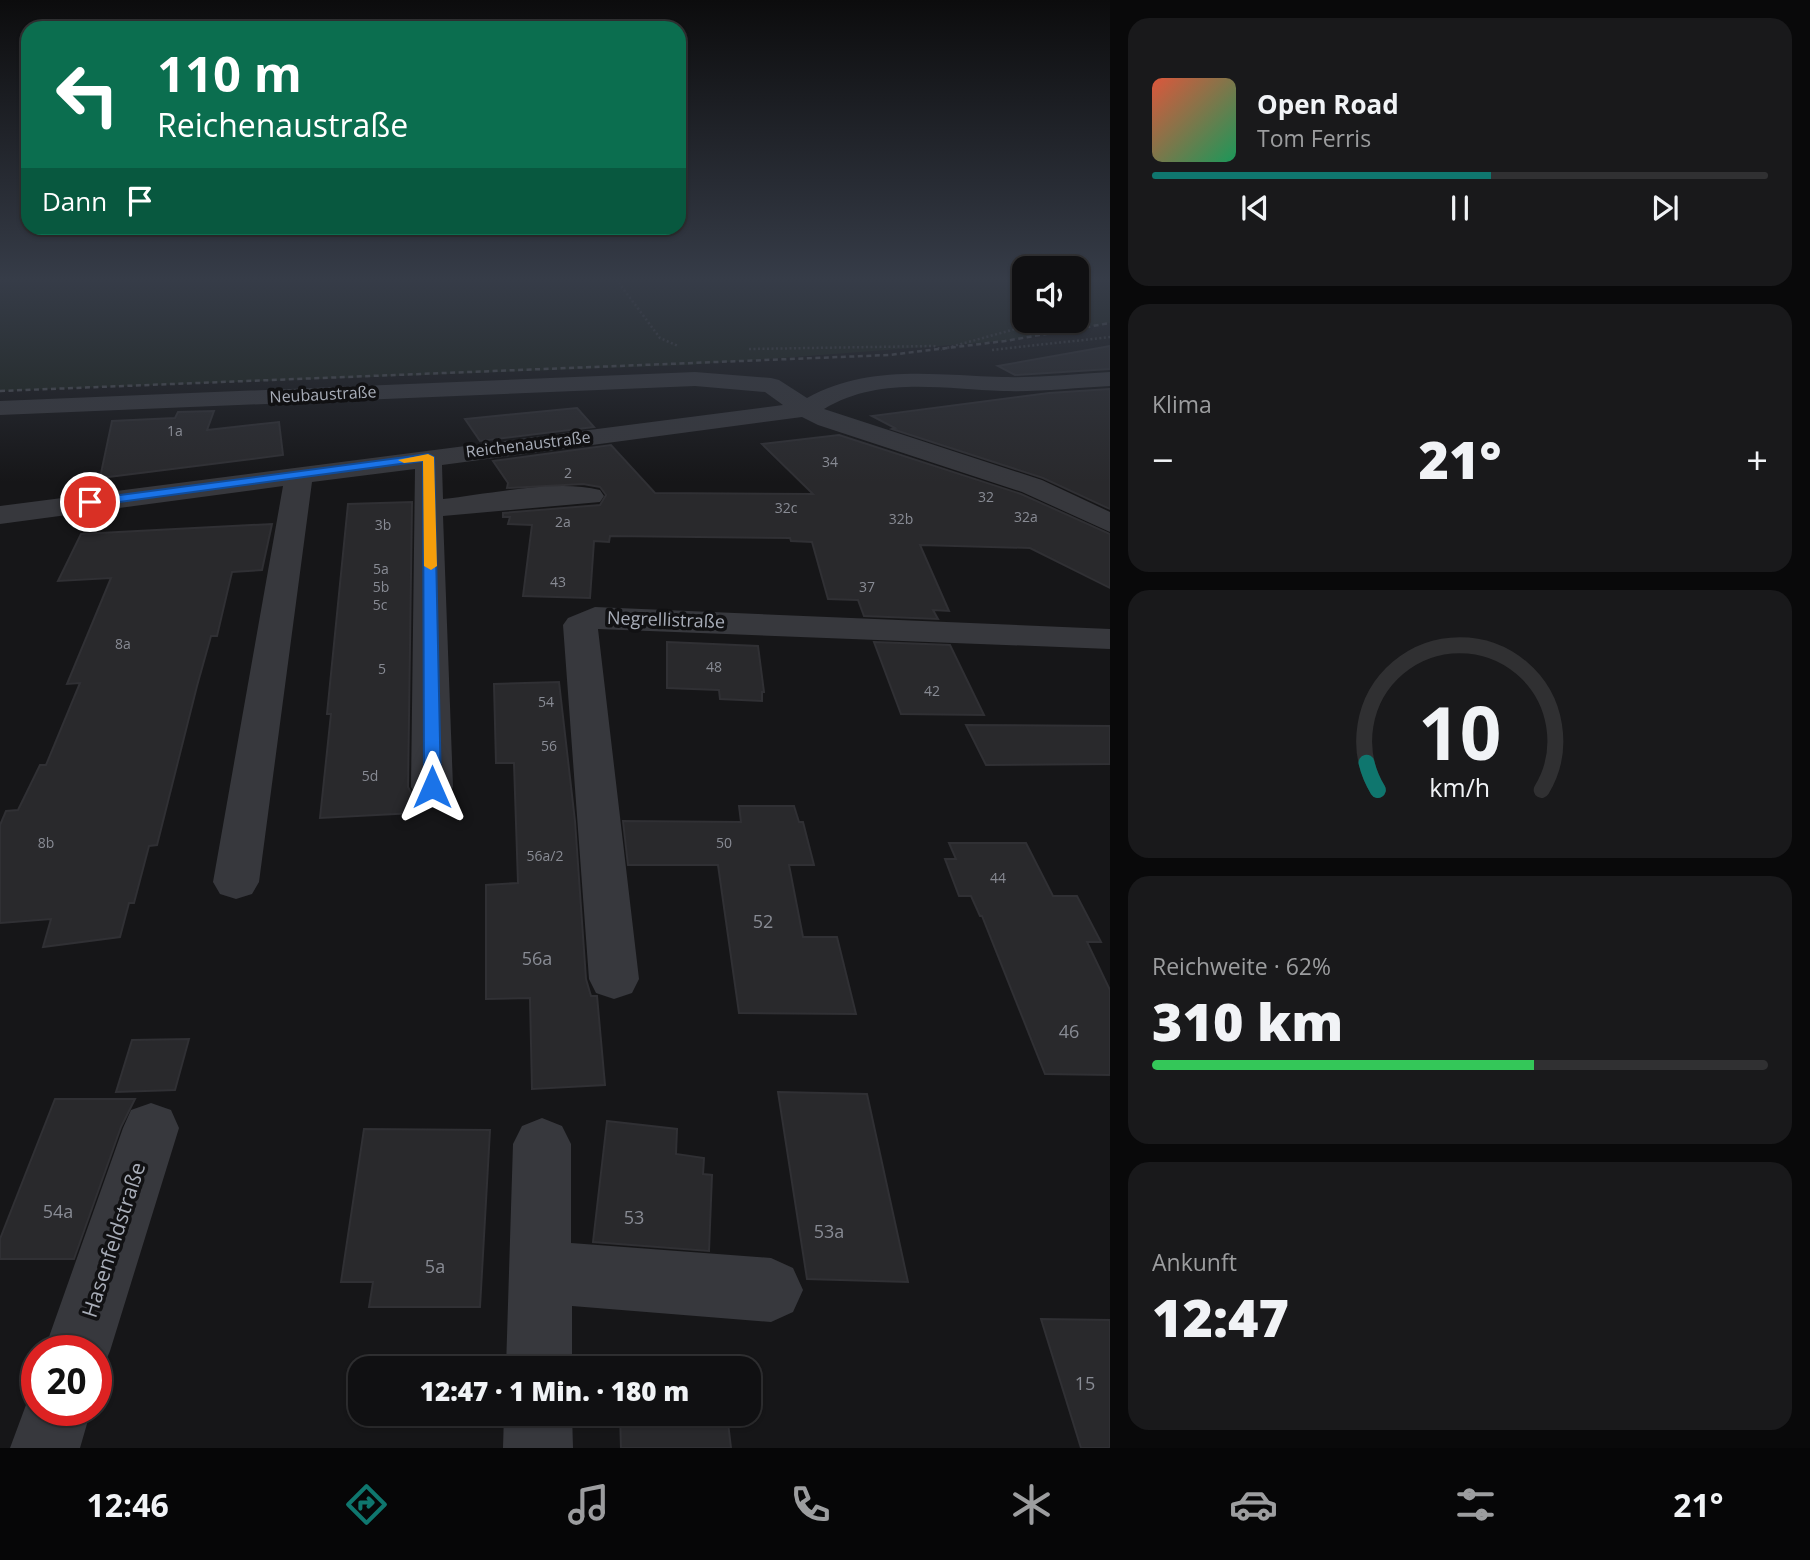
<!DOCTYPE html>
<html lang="de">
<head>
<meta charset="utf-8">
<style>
	:root { --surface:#101012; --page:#19191b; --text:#f1f3f6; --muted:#9c9d9f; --line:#303032; --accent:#0f766e }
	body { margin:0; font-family:"Open Sans",sans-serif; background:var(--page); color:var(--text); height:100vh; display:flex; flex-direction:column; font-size:26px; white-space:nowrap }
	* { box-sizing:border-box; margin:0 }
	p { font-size:23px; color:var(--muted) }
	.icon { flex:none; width:38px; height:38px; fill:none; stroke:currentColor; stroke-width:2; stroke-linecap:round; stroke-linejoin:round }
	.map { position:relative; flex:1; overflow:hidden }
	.panel { display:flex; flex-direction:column; gap:18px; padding:18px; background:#09090a; width:700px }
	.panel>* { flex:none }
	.guide { position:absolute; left:21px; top:21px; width:665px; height:214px; border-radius:21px; box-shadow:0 2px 5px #0004,0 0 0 2px var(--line); background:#0b6e4f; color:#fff; overflow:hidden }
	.tools { position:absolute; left:1012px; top:256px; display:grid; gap:14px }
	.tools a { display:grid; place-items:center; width:77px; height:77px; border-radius:14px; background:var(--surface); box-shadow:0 2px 5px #0004,0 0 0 2px var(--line); font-size:35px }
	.speed { position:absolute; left:21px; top:1335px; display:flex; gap:14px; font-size:35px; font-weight:700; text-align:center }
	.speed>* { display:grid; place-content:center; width:91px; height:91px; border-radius:50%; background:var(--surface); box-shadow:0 2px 5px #0004,0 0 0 2px var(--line); line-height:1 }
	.speed .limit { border:10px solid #d22; background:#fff; color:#111 }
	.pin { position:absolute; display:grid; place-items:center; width:60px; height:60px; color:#fff; margin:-30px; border:4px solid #fff; border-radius:50%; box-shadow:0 2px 7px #0007 }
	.me { position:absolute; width:77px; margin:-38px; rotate:0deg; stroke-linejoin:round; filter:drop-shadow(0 0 5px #0008) }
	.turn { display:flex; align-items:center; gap:24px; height:147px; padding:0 21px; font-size:32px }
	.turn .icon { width:91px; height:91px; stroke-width:2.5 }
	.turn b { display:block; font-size:49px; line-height:60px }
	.then { display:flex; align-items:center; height:66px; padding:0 21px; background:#0003; gap:14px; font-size:26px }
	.big { font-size:52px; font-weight:800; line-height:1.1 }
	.panel .card { flex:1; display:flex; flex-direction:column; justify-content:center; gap:10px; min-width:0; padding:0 24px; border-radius:21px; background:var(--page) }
	.panel .dial { align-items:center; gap:0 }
	.dial svg { height:182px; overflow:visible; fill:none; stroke:var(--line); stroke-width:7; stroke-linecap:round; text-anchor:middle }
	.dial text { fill:var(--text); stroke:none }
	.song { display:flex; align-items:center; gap:21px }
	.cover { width:84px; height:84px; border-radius:10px; background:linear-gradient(135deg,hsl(10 70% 55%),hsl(150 70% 35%)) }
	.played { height:7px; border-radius:4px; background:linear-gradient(90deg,var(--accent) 55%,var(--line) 55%) }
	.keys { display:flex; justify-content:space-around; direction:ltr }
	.heat { display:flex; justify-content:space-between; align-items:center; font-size:38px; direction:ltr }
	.charge { height:10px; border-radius:5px; background:linear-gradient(90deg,#34c759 62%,var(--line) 0) }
	.trip { position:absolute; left:348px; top:1356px; width:413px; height:70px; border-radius:21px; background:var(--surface); box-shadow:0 2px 5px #0004,0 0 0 2px var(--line); font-weight:800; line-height:70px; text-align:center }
	.tab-bar { display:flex; height:112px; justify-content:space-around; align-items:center; background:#060607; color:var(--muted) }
	.tab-bar .icon { width:49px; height:49px }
	.tab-bar .current { color:var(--accent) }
	.tab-bar b { font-size:32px; color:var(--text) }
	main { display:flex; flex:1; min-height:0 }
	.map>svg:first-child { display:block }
</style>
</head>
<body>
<main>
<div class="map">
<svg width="1110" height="1448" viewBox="0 0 1110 1448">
	<rect width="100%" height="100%" fill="#161618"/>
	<!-- green -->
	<path fill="#1c231d" d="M 0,279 L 1024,279 L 1024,320 L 1076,320 L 1076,279 L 1110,279 L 1110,323 L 1005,341 L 689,365 L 0,391 Z"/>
	<!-- building -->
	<g fill="#29292c" stroke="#303034" stroke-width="2">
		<path d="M 1110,346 L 1110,369 L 1015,375 L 998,366 Z"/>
		<path d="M 1110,389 L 1110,509 L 1043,478 L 892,429 L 895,428 L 872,416 L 1049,393 Z"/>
		<path d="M 577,408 L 594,427 L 480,441 L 465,419 Z"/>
		<path d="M 214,411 L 207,430 L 279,422 L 283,455 L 100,478 L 112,421 L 175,418 L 178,412 Z"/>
		<path d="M 839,435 L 1021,494 L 1110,534 L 1110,588 L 1030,548 L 920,545 L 949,611 L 933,610 L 938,619 L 864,616 L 858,600 L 828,599 L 812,542 L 791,541 L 790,538 L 610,536 L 609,542 L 594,541 L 590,598 L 523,596 L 532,525 L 508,524 L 510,517 L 503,517 L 503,513 L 600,505 L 606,495 L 600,487 L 583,484 L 507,488 L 508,483 L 493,461 L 611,445 L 655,493 L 813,494 L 762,444 Z"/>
		<path d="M 412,502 L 408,787 L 414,798 L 414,813 L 320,818 L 331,714 L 327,714 L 348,504 Z"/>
		<path d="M 272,524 L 262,570 L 232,572 L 217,636 L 211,636 L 197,686 L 157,845 L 149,846 L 134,903 L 129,903 L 120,937 L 43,947 L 51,919 L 0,923 L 0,825 L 6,811 L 18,810 L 40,765 L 46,765 L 80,683 L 67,684 L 111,578 L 58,581 L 81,534 Z"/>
		<path d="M 667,642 L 758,646 L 764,692 L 762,692 L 762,701 L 720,699 L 719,690 L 667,688 Z"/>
		<path d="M 874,642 L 950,645 L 984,715 L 901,714 Z"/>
		<path d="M 559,682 L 575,821 L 586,979 L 591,996 L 597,996 L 605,1085 L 532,1089 L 530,998 L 486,999 L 486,885 L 518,883 L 514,763 L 496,763 L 494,684 Z"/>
		<path d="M 966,725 L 1110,726 L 1110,764 L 986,765 Z"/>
		<path d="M 739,806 L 794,806 L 799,822 L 803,822 L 814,865 L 789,865 L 803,937 L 837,937 L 856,1014 L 739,1013 L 718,865 L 628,865 L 623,821 L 741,822 Z"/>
		<path d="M 949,843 L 1026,843 L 1053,896 L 1077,896 L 1101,942 L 1087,942 L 1110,990 L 1110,1075 L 1045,1074 L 982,916 L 980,916 L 971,896 L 959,896 L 945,859 L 956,859 Z"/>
		<path d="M 189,1039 L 175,1090 L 116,1092 L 132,1040 Z"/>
		<path d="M 778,1092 L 867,1094 L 908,1282 L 807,1279 Z"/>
		<path d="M 55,1099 L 135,1099 L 121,1127 L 74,1259 L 0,1259 L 0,1239 Z"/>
		<path d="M 607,1121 L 677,1129 L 676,1154 L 704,1158 L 703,1174 L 712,1175 L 709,1251 L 593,1242 Z"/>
		<path d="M 364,1129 L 490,1130 L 480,1307 L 369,1307 L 373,1282 L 341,1282 Z"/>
		<path d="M 1041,1319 L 1110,1320 L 1110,1448 L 1081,1448 Z"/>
		<path d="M 620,1414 L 727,1414 L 731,1448 L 621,1448 Z"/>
	</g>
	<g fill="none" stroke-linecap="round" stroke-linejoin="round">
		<!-- path -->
		<g stroke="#3d3f44" stroke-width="2.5" stroke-dasharray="2 2.5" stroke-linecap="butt">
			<path d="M 616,279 L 660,338 L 678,346"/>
			<path d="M 749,349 L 934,346 L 942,350"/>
			<path d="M 943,349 L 1048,320"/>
			<path d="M 992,350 L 1110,337"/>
		</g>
		<!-- minor -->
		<g fill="#37383d" fill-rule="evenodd">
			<path d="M 695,372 L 771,378 L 779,380 L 807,398 C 868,364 935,375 1002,377 C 1038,378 1074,374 1110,372 L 1110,386 C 1074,388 1038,392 1003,391 C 942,389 879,376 824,409 L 1042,480 L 1110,512 L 1110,532 L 1022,492 L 818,425 L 802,417 L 442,465 L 443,499 C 488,494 557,479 600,490 L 604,496 L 600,502 L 443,516 L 453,787 L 447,797 L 432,801 L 417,797 L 411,787 L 415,469 L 312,482 L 259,882 L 252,894 L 236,899 L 220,894 L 213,882 L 283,486 L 0,524 L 0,506 L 783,405 L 765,392 L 695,386 L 0,415 L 0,401 Z"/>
			<path d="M 595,607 L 1110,629 L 1110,649 L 598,629 L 639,979 L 632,993 L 614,999 L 596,993 L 589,979 L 563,625 L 568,618 Z"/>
			<path d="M 151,1103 L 171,1110 L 179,1128 L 110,1351 L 100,1374 L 96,1376 L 96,1351 L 44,1351 L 123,1128 L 131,1110 Z"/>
			<path d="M 542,1118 L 562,1126 L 571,1144 L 571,1243 L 771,1258 L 793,1268 L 803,1290 L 793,1312 L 771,1322 L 572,1306 L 572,1368 L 506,1368 L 513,1144 L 522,1126 Z"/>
			<path d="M 37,1384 L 37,1410 L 91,1410 L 80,1448 L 10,1448 L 33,1386 Z"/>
			<path d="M 504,1414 L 572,1414 L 573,1448 L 503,1448 Z"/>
		</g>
		<!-- rail -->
		<path stroke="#4a4c52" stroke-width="2.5" stroke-dasharray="5 3.5" stroke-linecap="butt" d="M 0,391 L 889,355 L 1005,341 L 1110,323"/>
	</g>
	<!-- sky -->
	<linearGradient id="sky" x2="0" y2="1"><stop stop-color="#0c0c0d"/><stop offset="0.58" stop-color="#363c48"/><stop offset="1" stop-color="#363c48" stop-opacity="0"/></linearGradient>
	<rect width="1110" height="482" fill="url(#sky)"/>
	<!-- route -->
	<path fill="#1a73e8" stroke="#114b97" stroke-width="2" d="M 428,454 L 434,457 L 441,787 L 432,792 L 424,787 L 423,461 L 90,506 L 84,502 L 90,499 Z"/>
	<!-- slow -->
	<path fill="#f59e0b" d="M 428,454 L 434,457 L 437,566 L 431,570 L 424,566 L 423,461 L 404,463 L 398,460 Z"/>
	<g text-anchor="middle" stroke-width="7" stroke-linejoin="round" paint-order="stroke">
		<!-- number labels -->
		<g font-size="14" fill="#888b94">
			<text x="175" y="436">1a</text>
			<text x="830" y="467">34</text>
			<text x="568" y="478">2</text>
			<text x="986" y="502">32</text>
			<text x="786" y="513">32c</text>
			<text x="1026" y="522">32a</text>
			<text x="901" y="524">32b</text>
			<text x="563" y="527">2a</text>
			<text x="383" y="530">3b</text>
			<text x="381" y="574">5a</text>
			<text x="558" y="587">43</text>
			<text x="381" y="592">5b</text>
			<text x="867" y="592">37</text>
			<text x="380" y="610">5c</text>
			<text x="123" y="649">8a</text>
			<text x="714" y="672">48</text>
			<text x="382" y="674">5</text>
			<text x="932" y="696">42</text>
			<text x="546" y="707">54</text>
			<text x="549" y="751">56</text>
			<text x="370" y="781">5d</text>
			<text x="46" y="848">8b</text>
			<text x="724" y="848">50</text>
			<text x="545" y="861">56a/2</text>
			<text x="998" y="883">44</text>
		</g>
		<!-- far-street labels -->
		<g font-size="16" fill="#a8adb8" stroke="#111113">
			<text transform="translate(323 394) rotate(-3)" y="6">Neubaustraße</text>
			<text transform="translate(528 444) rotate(-7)" y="6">Reichenaustraße</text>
		</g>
		<!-- street labels -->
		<g font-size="18" fill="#a8adb8" stroke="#111113">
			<text transform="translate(666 620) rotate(2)" y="6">Negrellistraße</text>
		</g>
		<!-- near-number labels -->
		<g font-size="18" fill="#888b94">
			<text x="763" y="928">52</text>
			<text x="537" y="965">56a</text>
			<text x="1069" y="1038">46</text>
			<text x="58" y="1218">54a</text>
			<text x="634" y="1224">53</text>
			<text x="829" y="1238">53a</text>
			<text x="435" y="1273">5a</text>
			<text x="1085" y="1390">15</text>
		</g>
		<!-- near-street labels -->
		<g font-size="21" fill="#a8adb8" stroke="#111113">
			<text transform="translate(114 1240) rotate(-72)" y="7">Hasenfeldstraße</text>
		</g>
	</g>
</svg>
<div class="tools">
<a><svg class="icon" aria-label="sound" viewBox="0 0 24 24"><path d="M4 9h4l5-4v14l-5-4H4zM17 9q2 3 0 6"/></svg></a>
</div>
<div class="speed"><div class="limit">20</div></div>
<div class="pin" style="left:90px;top:502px;background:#d93025"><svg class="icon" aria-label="arrive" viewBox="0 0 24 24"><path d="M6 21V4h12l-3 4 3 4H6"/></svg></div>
<svg class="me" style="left:432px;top:787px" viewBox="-20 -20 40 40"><path d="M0-17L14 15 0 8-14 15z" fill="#1a73e8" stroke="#fff" stroke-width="4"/></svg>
<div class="trip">12:47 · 1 Min. · 180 m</div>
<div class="guide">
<div class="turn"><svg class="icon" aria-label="left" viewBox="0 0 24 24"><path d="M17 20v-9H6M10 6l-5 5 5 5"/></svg><div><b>110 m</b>Reichenaustraße</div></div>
<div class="then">Dann<svg class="icon" aria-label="arrive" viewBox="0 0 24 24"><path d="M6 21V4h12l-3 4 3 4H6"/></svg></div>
</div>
</div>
<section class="panel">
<div class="card">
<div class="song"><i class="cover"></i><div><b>Open Road</b><p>Tom Ferris</p></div></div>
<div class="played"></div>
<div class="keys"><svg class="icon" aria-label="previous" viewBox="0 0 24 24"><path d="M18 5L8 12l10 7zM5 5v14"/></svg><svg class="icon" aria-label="pause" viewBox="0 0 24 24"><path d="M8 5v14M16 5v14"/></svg><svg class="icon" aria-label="next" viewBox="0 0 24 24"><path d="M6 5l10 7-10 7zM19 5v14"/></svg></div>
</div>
<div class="card"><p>Klima</p>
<div class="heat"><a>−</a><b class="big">21°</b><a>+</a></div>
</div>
<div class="card dial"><svg viewBox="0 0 100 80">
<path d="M14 69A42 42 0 1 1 86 69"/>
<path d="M14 69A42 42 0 0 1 9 57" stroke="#0f766e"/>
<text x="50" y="56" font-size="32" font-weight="700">10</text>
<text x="50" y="72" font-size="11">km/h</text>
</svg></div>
<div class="card"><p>Reichweite · 62%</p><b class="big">310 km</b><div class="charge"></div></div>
<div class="card"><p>Ankunft</p><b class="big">12:47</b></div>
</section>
</main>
<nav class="tab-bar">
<b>12:46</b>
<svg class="icon current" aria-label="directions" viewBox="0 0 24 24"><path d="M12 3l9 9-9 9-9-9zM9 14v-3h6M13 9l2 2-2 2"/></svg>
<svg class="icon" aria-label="music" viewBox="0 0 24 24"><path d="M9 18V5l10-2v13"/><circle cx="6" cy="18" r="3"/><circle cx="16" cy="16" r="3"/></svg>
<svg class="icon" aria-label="phone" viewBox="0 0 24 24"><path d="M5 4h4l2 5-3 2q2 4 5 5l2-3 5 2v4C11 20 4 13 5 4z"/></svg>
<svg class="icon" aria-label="climate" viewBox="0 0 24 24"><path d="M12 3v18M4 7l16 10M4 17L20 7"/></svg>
<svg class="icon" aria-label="car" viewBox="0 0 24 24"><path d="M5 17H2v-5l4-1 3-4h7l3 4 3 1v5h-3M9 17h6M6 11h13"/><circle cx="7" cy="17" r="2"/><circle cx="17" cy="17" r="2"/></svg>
<svg class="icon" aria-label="filters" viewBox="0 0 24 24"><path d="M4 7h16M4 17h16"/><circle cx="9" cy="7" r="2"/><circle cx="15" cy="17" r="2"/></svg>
<b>21°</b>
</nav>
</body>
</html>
